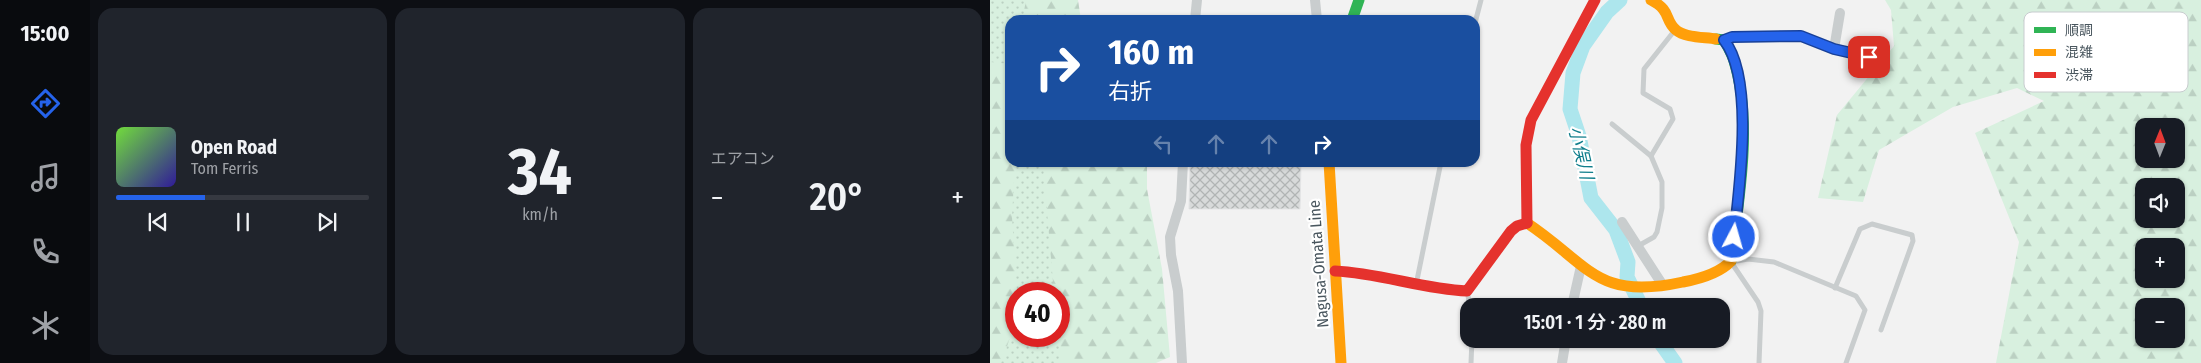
<!DOCTYPE html>
<html lang="ja">
<head>
<meta charset="utf-8">
<style>
	:root { --surface:#171b24; --page:#20242c; --text:#f1f3f6; --muted:#9ea1a6; --line:#363941; --accent:#2563eb }
	body { margin:0; font-family:"Fira Sans Condensed","Noto Sans JP",sans-serif; background:var(--page); color:var(--text); height:100vh; display:flex; flex-direction:column; font-size:19px; white-space:nowrap }
	* { box-sizing:border-box; margin:0 }
	p { font-size:16px; color:var(--muted) }
	.icon { flex:none; width:28px; height:28px; fill:none; stroke:currentColor; stroke-width:2; stroke-linecap:round; stroke-linejoin:round }
	.map { position:relative; flex:1; overflow:hidden }
	.panel { display:flex; flex-direction:column; gap:8px; padding:8px; background:#0d0f14; width:900px }
	.panel>* { flex:none }
	.banner { position:absolute; left:15px; top:15px; width:475px; height:152px; border-radius:15px; box-shadow:0 1px 4px #0004; background:#1a4fa0; color:#fff; overflow:hidden }
	.needle { width:32px; rotate:1deg }
	.controls { position:absolute; left:1145px; top:118px; display:grid; gap:10px }
	.controls a { display:grid; place-items:center; width:50px; height:50px; border-radius:10px; background:var(--surface); box-shadow:0 1px 4px #0004; font-size:25px }
	.speed { position:absolute; left:15px; top:282px; display:flex; gap:10px; font-size:25px; font-weight:700; text-align:center }
	.speed>* { display:grid; place-content:center; width:65px; height:65px; border-radius:50%; background:var(--surface); box-shadow:0 1px 4px #0004; line-height:1 }
	.speed .limit { border:8px solid #d22; background:#fff; color:#111 }
	.pin { position:absolute; display:grid; place-items:center; width:42px; height:42px; color:#fff; margin:-21px; border-radius:10px; box-shadow:0 2px 8px #0006 }
	.me { position:absolute; width:55px; margin:-28px; rotate:6deg; stroke-linejoin:round; filter:drop-shadow(0 0 4px #0008) }
	.turn { display:flex; align-items:center; gap:18px; height:105px; padding:0 20px; font-size:22px }
	.turn .icon { width:65px; height:65px; stroke-width:2.5 }
	.turn b { display:block; font-size:35px; line-height:42px }
	.lanes { display:flex; align-items:center; height:48px; padding:0 20px; background:#0003; justify-content:center; gap:25px; direction:ltr }
	.lanes .off { opacity:.35 }
	.big { font-size:38px; font-weight:600; line-height:1.1 }
	.panel .widget { flex:1; display:flex; flex-direction:column; justify-content:center; gap:8px; min-width:0; padding:0 18px; border-radius:15px; background:var(--page) }
	.panel .dial { align-items:center; gap:0 }
	.dial b { font-size:65px; line-height:1 }
	.song { display:flex; align-items:center; gap:15px }
	.cover { width:60px; height:60px; border-radius:8px; background:linear-gradient(135deg,hsl(100 70% 55%),hsl(250 70% 35%)) }
	.played { height:5px; border-radius:2px; background:linear-gradient(90deg,var(--accent) 35%,var(--line) 35%) }
	.keys { display:flex; justify-content:space-around; direction:ltr }
	.heat { display:flex; justify-content:space-between; align-items:center; font-size:28px; direction:ltr }
	.panel .tiles { flex:1; display:grid; gap:8px; grid-template-columns:repeat(3,1fr) }
	.trip { position:absolute; left:470px; top:298px; width:270px; height:50px; border-radius:15px; background:var(--surface); box-shadow:0 1px 4px #0004; font-weight:600; line-height:50px; text-align:center }
	main { display:flex; flex:1; min-height:0 }
	.tab-bar { display:flex; flex-direction:column; width:90px; justify-content:space-around; align-items:center; background:#090b0e; color:var(--muted) }
	.tab-bar .icon { width:35px; height:35px }
	.tab-bar .active { color:var(--accent) }
	.tab-bar b { font-size:22px; color:var(--text) }
	.map>svg:first-child { display:block }
</style>
</head>
<body>
<main>
<nav class="tab-bar">
<b>15:00</b>
<svg class="icon active" aria-label="directions" viewBox="0 0 24 24"><path d="M12 3l9 9-9 9-9-9zM9 14v-3h6M13 9l2 2-2 2"/></svg>
<svg class="icon" aria-label="music" viewBox="0 0 24 24"><path d="M9 18V5l10-2v13"/><circle cx="6" cy="18" r="3"/><circle cx="16" cy="16" r="3"/></svg>
<svg class="icon" aria-label="phone" viewBox="0 0 24 24"><path d="M5 4h4l2 5-3 2q2 4 5 5l2-3 5 2v4C11 20 4 13 5 4z"/></svg>
<svg class="icon" aria-label="climate" viewBox="0 0 24 24"><path d="M12 3v18M4 7l16 10M4 17L20 7"/></svg>
</nav>
<section class="panel">
<div class="tiles">
<div class="widget">
<div class="song"><i class="cover"></i><div><b>Open Road</b><p>Tom Ferris</p></div></div>
<div class="played"></div>
<div class="keys"><svg class="icon" aria-label="previous" viewBox="0 0 24 24"><path d="M18 5L8 12l10 7zM5 5v14"/></svg><svg class="icon" aria-label="pause" viewBox="0 0 24 24"><path d="M8 5v14M16 5v14"/></svg><svg class="icon" aria-label="next" viewBox="0 0 24 24"><path d="M6 5l10 7-10 7zM19 5v14"/></svg></div>
</div>
<div class="widget dial"><b>34</b><p>km/h</p></div>
<div class="widget"><p>エアコン</p>
<div class="heat"><a>−</a><b class="big">20°</b><a>+</a></div>
</div>
</div>
</section>
<div class="map">
<svg width="1211" height="363" viewBox="0 0 1211 363">
	<defs>
		<pattern id="grass-dots" width="8" height="8" patternUnits="userSpaceOnUse" patternTransform="scale(1.25)"><rect width="8" height="8" fill="#d8f0df"/><path d="M2 2h.1M6 6h.1" fill="none" stroke="#bbd0c2" stroke-width="1.8" stroke-linecap="round"/></pattern>
		<pattern id="forest-firs" width="22" height="20" patternUnits="userSpaceOnUse" patternTransform="scale(1.25)"><rect width="22" height="20" fill="#d8f0df"/><path d="M5 1l3.5 6h-7zM16 11l3.5 6h-7z" fill="#bbd0c2"/></pattern>
		<pattern id="building-cross-hatch" width="8" height="8" patternUnits="userSpaceOnUse" patternTransform="scale(1.25)"><rect width="8" height="8" fill="#d8dada"/><path d="M0 0l8 8M0 8l8-8" fill="none" stroke="#b1b4b4"/></pattern>
	</defs>
	<rect width="100%" height="100%" fill="#f2f2f2"/>
	<!-- grass -->
	<path fill="url(#grass-dots)" fill-rule="evenodd" d="M 0,0 L 51,0 L 58,20 L 20,20 L 20,162 L 69,163 L 101,363 L 0,363 ZM 26,294 L 69,294 L 69,336 L 26,336 Z"/>
	<!-- forest -->
	<g fill="url(#forest-firs)" fill-rule="evenodd">
		<path d="M 36,0 L 88,0 L 91,20 L 36,20 L 34,11 Z"/>
		<path d="M 895,0 L 1211,0 L 1211,363 L 1006,363 L 1029,242 L 985,133 L 1054,101 L 1027,88 L 963,107 L 889,150 L 873,202 L 828,198 L 847,115 L 904,46 L 901,10 ZM 1154,126 L 1186,126 L 1186,159 L 1154,159 ZM 1154,186 L 1186,186 L 1186,219 L 1154,219 ZM 1154,246 L 1186,246 L 1186,279 L 1154,279 ZM 1154,306 L 1186,306 L 1186,339 L 1154,339 Z"/>
		<path d="M 0,62 L 20,64 L 20,162 L 25,163 L 22,217 L 27,294 L 26,321 L 11,363 L 0,363 Z"/>
		<path d="M 53,163 L 157,163 L 157,189 L 172,269 L 180,357 L 166,363 L 71,363 L 69,294 L 64,294 Z"/>
	</g>
	<g fill="none" stroke-linecap="round" stroke-linejoin="round">
		<!-- river -->
		<g stroke="#ade6ed" stroke-width="15">
			<path d="M 630,0 L 617,12 L 593,46 L 583,73 L 580,109 L 589,136 L 601,198 L 626,230 L 638,262 L 637,277 L 651,306"/>
			<path d="M 668,339 L 685,363"/>
		</g>
	</g>
	<!-- building -->
	<path fill="url(#building-cross-hatch)" stroke="#e3e4e5" d="M 206,162 L 311,162 L 310,209 L 199,209 L 200,166 L 206,166 Z"/>
	<g fill="none" stroke-linecap="round" stroke-linejoin="round">
		<!-- lane -->
		<g stroke="#c9cdce" stroke-width="5">
			<path d="M 485,23 L 491,0"/>
			<path d="M 735,40 L 742,37 L 811,36 L 844,49 L 879,57"/>
			<path d="M 622,124 L 661,156 L 672,182 L 672,208 L 667,232 L 664,237 L 648,246"/>
			<path d="M 661,156 L 683,119 L 680,109 L 653,93 L 654,69 L 685,30"/>
			<path d="M 426,285 L 451,162"/>
			<path d="M 845,288 L 870,229 L 882,224 L 922,235 L 923,241 L 891,330"/>
			<path d="M 477,291 L 480,306"/>
			<path d="M 481,363 L 482,339"/>
			<path d="M 769,363 L 771,311 L 768,302 L 741,262 L 758,259 L 784,262 L 866,296 L 875,310 L 856,363"/>
		</g>
		<!-- street -->
		<g stroke="#c9cdce" stroke-width="10">
			<path d="M 325,0 L 327,20"/>
			<path d="M 205,20 L 207,0"/>
			<path d="M 844,49 L 850,13"/>
			<path d="M 632,222 L 672,284"/>
			<path d="M 582,306 L 591,266"/>
			<path d="M 192,363 L 188,291 L 181,255 L 180,237 L 191,201 L 193,162"/>
			<path d="M 572,363 L 576,339"/>
		</g>
		<!-- fast -->
		<g stroke="#30b455" stroke-width="11">
			<path d="M 362,20 L 369,0"/>
			<path d="M 726,39 L 734,40 C 738,47 742,54 744,61 C 763,122 749,199 741,261"/>
		</g>
		<!-- slow -->
		<g stroke="#ff9f0a" stroke-width="11">
			<path d="M 661,0 C 682,11 674,20 686,30 C 695,38 715,37 726,39"/>
			<path d="M 339,162 L 351,363"/>
			<path d="M 537,223 C 600,265 606,301 693,282 C 709,279 729,274 741,261"/>
		</g>
		<!-- jam -->
		<g stroke="#e5322d" stroke-width="11">
			<path d="M 537,223 L 536,145 L 541,120 L 605,0"/>
			<path d="M 345,271 C 390,273 432,289 477,291 L 521,231 L 527,226 L 537,223"/>
		</g>
	</g>
	<g fill="none" stroke-linecap="round" stroke-linejoin="round">
		<defs>
			<path id="route" d="M 744,237 C 749,189 765,79 734,40 L 742,37 L 811,36 L 844,49 L 879,57"/>
		</defs>
		<!-- route casing -->
		<use href="#route" stroke="#184099" stroke-width="12"/>
		<!-- route -->
		<use href="#route" stroke="#2563eb" stroke-width="9"/>
	</g>
	<g text-anchor="middle" stroke-width="4.5" stroke-linejoin="round" paint-order="stroke">
		<!-- street labels -->
		<g font-size="16" fill="#49565e" stroke="#fff">
			<text transform="translate(328 264) rotate(-94)" y="6">Nagusa-Omata Line</text>
		</g>
		<!-- water labels -->
		<g font-size="18" font-style="italic" fill="#107e8c" stroke="#fff">
			<text transform="translate(591 153) rotate(77)" y="6">小俣川</text>
		</g>
	</g>
	<!-- legend -->
	<rect x="1034" y="12" width="164" height="80" rx="8" fill="#fff" stroke="#c8cccf" stroke-width="1"/>
	<rect x="1044" y="27" width="22" height="6" fill="#30b455"/>
	<rect x="1044" y="49" width="22" height="7" fill="#ff9f0a"/>
	<rect x="1044" y="72" width="22" height="6" fill="#e5322d"/>
	<g font-size="14" fill="#49565e">
		<text x="1075" y="35">順調</text>
		<text x="1075" y="57">混雑</text>
		<text x="1075" y="80">渋滞</text>
	</g>
</svg>
<div class="controls">
<a><svg class="needle" viewBox="-14 -14 28 28"><path d="M0-13l5 13h-10z" fill="#e53935"/><path d="M0 13l5-13h-10z" fill="#9ea1a6"/></svg></a>
<a><svg class="icon" aria-label="sound" viewBox="0 0 24 24"><path d="M4 9h4l5-4v14l-5-4H4zM17 9q2 3 0 6"/></svg></a>
<a>+</a>
<a>−</a>
</div>
<div class="speed"><div class="limit">40</div></div>
<div class="pin" style="left:879px;top:57px;background:#d93025"><svg class="icon" aria-label="arrive" viewBox="0 0 24 24"><path d="M6 21V4h12l-3 4 3 4H6"/></svg></div>
<svg class="me" style="left:744px;top:237px" viewBox="-20 -20 40 40"><circle r="17" fill="#2563eb" stroke="#fff" stroke-width="3"/><path d="M0-11L8 9 0 5-8 9z" fill="#fff"/></svg>
<div class="trip">15:01 · 1 分 · 280 m</div>
<div class="banner">
<div class="turn"><svg class="icon" aria-label="right" viewBox="0 0 24 24"><path d="M7 20v-9h11M14 6l5 5-5 5"/></svg><div><b>160 m</b>右折</div></div>
<div class="lanes"><svg class="icon off" aria-label="left" viewBox="0 0 24 24"><path d="M17 20v-9H6M10 6l-5 5 5 5"/></svg><svg class="icon off" aria-label="ahead" viewBox="0 0 24 24"><path d="M12 20V5M6 11l6-6 6 6"/></svg><svg class="icon off" aria-label="ahead" viewBox="0 0 24 24"><path d="M12 20V5M6 11l6-6 6 6"/></svg><svg class="icon" aria-label="right" viewBox="0 0 24 24"><path d="M7 20v-9h11M14 6l5 5-5 5"/></svg></div>
</div>
</div>
</main>
</body>
</html>
